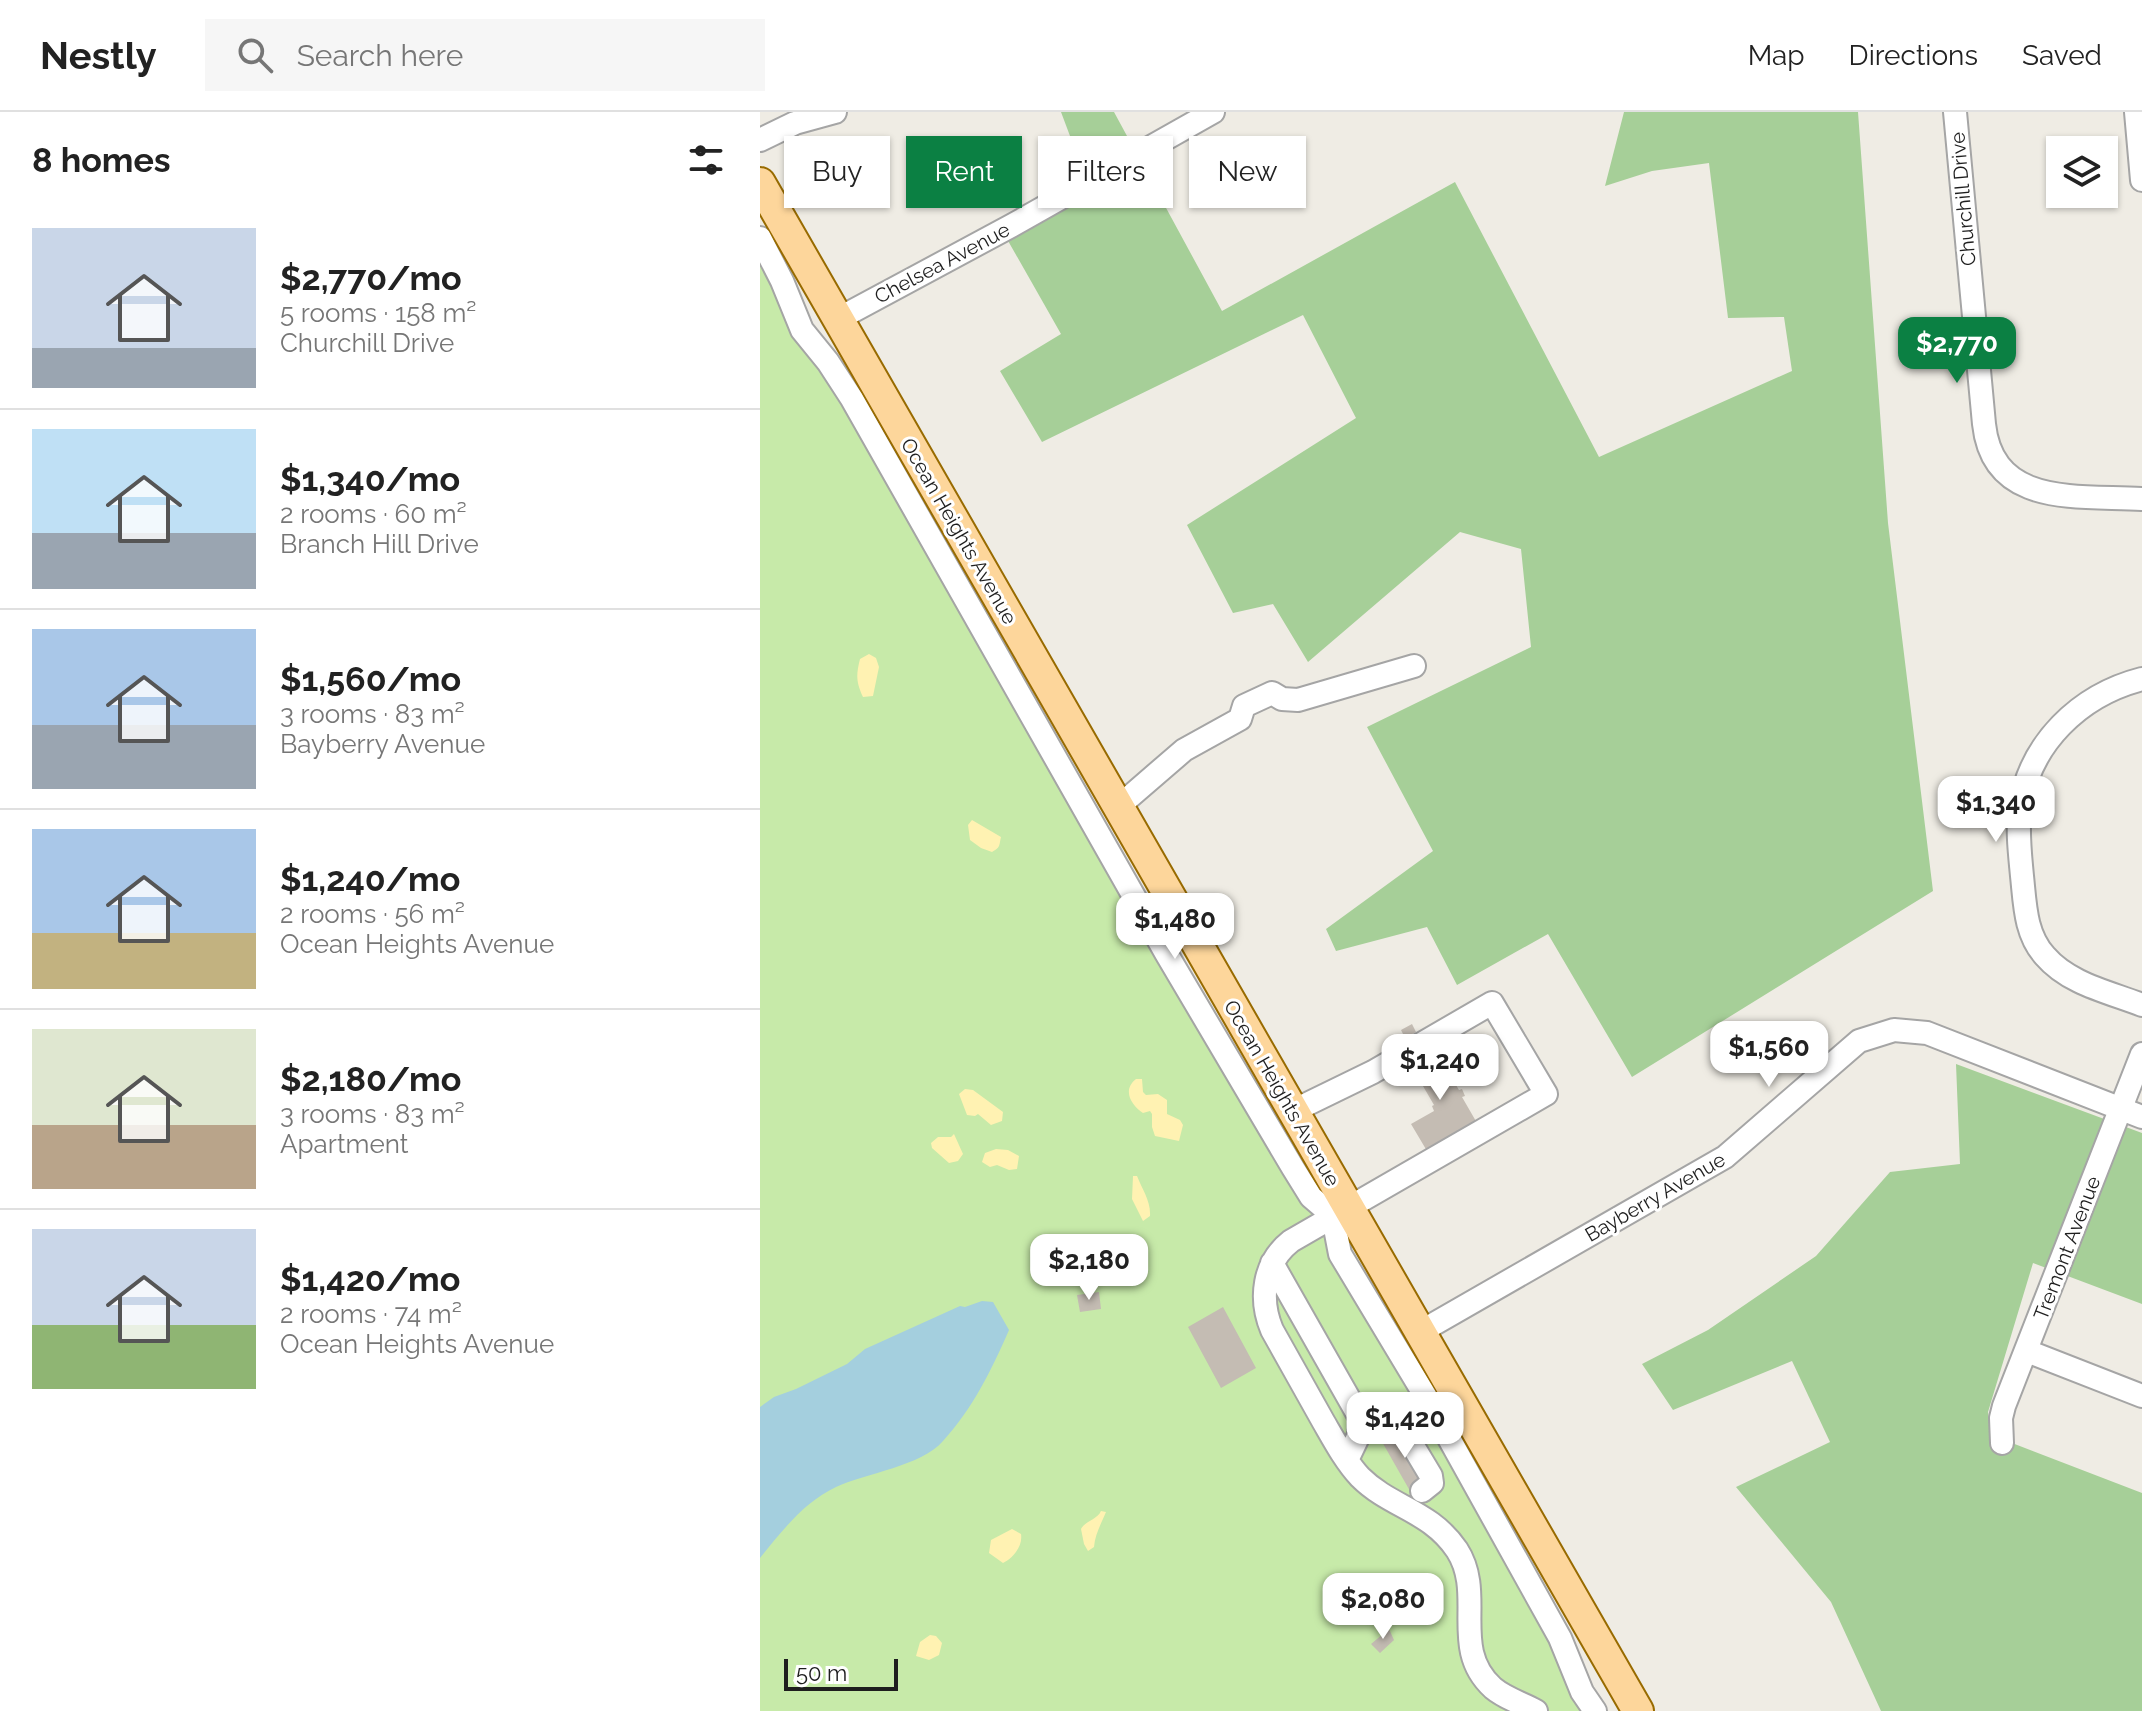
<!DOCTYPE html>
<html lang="en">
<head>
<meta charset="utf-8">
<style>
	:root { --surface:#fff; --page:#f6f6f6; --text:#222; --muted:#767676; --line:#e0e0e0; --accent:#0b8043 }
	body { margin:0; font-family:Raleway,sans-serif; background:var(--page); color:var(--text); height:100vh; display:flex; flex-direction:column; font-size:30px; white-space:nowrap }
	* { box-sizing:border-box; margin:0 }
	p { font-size:26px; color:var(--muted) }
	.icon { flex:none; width:44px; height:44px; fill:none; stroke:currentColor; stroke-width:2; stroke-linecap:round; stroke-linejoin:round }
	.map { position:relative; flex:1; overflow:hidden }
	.panel { display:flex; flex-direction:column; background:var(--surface); width:760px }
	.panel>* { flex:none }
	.hud { position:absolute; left:24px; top:24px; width:760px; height:72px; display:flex; gap:16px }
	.buttons { position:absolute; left:1286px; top:24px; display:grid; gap:16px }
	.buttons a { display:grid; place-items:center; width:72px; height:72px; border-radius:0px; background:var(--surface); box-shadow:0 2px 6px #0004; font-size:40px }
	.scale { position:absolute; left:24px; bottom:20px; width:114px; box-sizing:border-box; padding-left:8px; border:4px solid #1e1e1e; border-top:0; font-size:22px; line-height:28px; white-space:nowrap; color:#1e1e1e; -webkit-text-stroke:6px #fff; paint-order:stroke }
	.price { position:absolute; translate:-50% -68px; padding:0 18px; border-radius:16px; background:#fff; color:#222; font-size:26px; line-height:52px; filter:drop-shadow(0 2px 4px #0008) }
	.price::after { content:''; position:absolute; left:50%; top:48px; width:24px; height:18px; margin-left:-12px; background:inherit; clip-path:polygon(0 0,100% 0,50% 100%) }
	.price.current { background:var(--accent); color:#fff }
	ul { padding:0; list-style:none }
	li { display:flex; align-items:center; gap:24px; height:200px; padding:0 32px }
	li+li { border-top:2px solid var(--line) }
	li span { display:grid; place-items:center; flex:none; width:224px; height:160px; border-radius:0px; color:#555 }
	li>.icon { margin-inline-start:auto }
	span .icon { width:96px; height:96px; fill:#fffc; stroke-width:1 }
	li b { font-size:34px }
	h2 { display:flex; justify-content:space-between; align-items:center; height:96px; padding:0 32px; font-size:34px }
	.chip { padding:0 28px; border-radius:0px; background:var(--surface); box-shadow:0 2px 6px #0004; font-size:28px; line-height:72px }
	.chip.current { background:var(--accent); color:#fff }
	header { display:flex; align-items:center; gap:48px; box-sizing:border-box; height:112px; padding:0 40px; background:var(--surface); border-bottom:2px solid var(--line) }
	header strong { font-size:38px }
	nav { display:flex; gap:44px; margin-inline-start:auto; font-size:28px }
	.search { width:560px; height:72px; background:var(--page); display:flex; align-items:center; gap:20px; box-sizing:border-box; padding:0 28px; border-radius:0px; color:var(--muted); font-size:30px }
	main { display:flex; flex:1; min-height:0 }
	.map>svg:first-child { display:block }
	.grass { fill:#c7eaa9 }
	.forest { fill:#a6cf98 }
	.sand { fill:#fff2b2 }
	.water { fill:#a4cfde }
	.building { fill:#c4bcb3 }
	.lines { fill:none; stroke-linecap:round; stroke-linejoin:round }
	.minor-casing { stroke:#a5a5a5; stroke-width:26 }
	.major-casing { stroke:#986b00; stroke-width:34 }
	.minor { stroke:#fff; stroke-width:22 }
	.major { stroke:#fdd69b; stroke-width:30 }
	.labels { text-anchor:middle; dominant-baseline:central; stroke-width:6; stroke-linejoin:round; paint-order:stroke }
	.street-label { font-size:20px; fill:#1e1e1e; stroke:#fff }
</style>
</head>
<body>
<header>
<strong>Nestly</strong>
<div class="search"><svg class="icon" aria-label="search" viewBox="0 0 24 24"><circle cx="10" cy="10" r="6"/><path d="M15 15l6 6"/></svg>Search here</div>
<nav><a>Map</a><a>Directions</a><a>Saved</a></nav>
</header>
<main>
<section class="panel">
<h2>8 homes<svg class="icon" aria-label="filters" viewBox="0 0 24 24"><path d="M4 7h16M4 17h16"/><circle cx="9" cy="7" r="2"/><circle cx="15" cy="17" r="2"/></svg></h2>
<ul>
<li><span style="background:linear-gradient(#c9d6e8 75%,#9aa5b1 0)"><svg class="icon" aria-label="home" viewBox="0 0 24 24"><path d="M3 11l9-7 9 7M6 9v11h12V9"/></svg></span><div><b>$2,770/mo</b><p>5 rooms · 158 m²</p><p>Churchill Drive</p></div></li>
<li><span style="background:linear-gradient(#bfe0f5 65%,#9aa5b1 0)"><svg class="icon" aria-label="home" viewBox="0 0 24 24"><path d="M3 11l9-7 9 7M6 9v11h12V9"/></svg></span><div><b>$1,340/mo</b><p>2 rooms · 60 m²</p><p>Branch Hill Drive</p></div></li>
<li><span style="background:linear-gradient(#a9c7e8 60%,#9aa5b1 0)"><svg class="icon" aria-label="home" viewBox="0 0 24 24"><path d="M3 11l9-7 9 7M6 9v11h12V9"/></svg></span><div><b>$1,560/mo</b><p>3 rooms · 83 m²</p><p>Bayberry Avenue</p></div></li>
<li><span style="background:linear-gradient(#a9c7e8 65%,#c2b280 0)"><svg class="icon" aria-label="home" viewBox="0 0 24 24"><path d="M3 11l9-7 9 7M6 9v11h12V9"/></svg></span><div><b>$1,240/mo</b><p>2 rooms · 56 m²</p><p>Ocean Heights Avenue</p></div></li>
<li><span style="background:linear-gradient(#dfe7d0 60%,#b9a48a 0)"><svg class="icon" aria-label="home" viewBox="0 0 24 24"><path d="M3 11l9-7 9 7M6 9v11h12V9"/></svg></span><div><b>$2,180/mo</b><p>3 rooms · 83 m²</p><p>Apartment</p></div></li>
<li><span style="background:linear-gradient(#c9d6e8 60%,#8fb573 0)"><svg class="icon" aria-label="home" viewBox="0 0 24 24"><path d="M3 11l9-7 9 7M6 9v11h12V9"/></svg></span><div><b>$1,420/mo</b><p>2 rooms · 74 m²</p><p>Ocean Heights Avenue</p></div></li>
</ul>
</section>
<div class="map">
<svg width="1382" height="1599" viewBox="0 0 1382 1599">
	<rect width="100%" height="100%" fill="#efece4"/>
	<path class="grass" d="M0,119L836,1599H0Z"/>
	<path class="forest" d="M301,0H354L462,199L695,70L839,345L1032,259L1024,205L968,206L949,51L892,59L845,74L864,0H1098L1128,411L1173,779L872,965L788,822L697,873L667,815L576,839L566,817L673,739L607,615L771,535L761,437L700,420L548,550L513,492L473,501L427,413L596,306L543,203L282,330L240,259L301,222L243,120L328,72Z
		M1196,952L1382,1021V1192L1273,1151L1228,1300L1232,1331H1252L1382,1381V1599H1121L1071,1490L976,1375L1070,1330L1032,1249L913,1298L882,1252L948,1218L1056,1144L1130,1060L1200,1052Z"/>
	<path class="sand" d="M109,542L116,546L119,555L113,584L103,585C96,570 96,563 100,547Z
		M212,708L241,725C239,733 241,735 232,740L221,736L210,728L208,713Z
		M376,967H382L383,980L386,983L398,982L407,988V1002L420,1008L423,1013L419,1029L395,1024L392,1015V1002L390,999L383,1001C371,993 362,978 376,967Z
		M205,977L213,978L243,1000L242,1009L231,1013L218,1002L215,1004L207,1003L199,982Z
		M194,1022L203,1042L198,1049L189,1051L172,1036L171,1031L178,1025H191Z
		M236,1037L248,1038L259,1044L257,1057L249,1058L237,1053L230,1055L222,1050L225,1041Z
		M373,1064H377C382,1077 391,1089 390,1104L383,1109L372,1087Z
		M341,1399L346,1400C342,1410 335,1422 334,1435L328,1439L324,1432L321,1417C326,1408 337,1408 341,1399Z
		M252,1417L261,1422C263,1434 253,1446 243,1451L229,1441L231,1428Z
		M170,1523L176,1524L182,1531L179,1543L169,1548L156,1544L160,1530Z"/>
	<path class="water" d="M222,1189L233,1190L249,1218C231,1259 213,1296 183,1329C162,1354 106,1361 76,1375C44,1390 22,1419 0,1446V1295L14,1285L36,1277L87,1252L105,1237L200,1194L205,1195Z"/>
	<path class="building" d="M652,912L656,920L645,926L641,918Z
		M674,936L699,978L702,977L705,984L702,985L717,1011L667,1039L651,1012L674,999L672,994L674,993L649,950Z
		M339,1180L341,1197L320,1200L317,1183Z
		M463,1195L496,1256L461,1276L428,1215Z
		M641,1317L669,1368L650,1379L621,1328Z
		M629,1517L634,1528L620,1541L611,1532Z"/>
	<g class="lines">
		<g class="minor-casing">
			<path id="minor" d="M1195,0L1224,312C1233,396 1318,383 1382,387
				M1376,0L1382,68
				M0,28L35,11L75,0
				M0,126L22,169L42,218L68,250L92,287L406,841L533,1056L551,1085L565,1097L570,1106L575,1116L580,1142L666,1285L800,1526L822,1580L835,1599
				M78,207L251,114L453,0
				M1382,567C1320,583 1269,631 1260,697C1257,719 1260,742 1262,764C1265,792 1265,822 1285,844C1309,872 1349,880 1382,893
				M358,695L424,638L480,607L484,594L512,581L522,587L538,588L654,554
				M533,999L613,960L732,891L786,982L531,1129C503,1151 499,1187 512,1218C529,1248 546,1279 563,1309C574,1328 585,1349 600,1365C631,1396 670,1398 697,1438C726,1483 689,1536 733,1576C746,1587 762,1591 776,1599
				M512,1151L600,1306L599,1323L587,1348
				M660,1220L965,1045L1099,929L1134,918L1167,921L1382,1005
				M1267,1239L1382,1284
				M621,1315L634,1314L644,1319L671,1364L672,1371L662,1379
				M1242,1331L1241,1306L1244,1294L1382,942"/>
		</g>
		<g class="major-casing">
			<path id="major" d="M0,71L878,1599"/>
		</g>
		<use href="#minor" class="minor"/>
		<use href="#major" class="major"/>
	</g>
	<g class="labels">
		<g class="street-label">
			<text transform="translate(1203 87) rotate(-95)">Churchill Drive</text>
			<text transform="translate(182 151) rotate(-28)">Chelsea Avenue</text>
			<text transform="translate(199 419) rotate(60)">Ocean Heights Avenue</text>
			<text transform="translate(522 981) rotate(60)">Ocean Heights Avenue</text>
			<text transform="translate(895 1085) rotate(-30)">Bayberry Avenue</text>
			<text transform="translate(1307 1136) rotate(-69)">Tremont Avenue</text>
		</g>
	</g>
</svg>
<div class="buttons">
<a><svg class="icon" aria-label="layers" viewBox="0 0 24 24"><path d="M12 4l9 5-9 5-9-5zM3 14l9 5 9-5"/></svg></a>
</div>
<div class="scale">50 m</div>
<b class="price current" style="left:1197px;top:273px">$2,770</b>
<b class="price" style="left:1236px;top:732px">$1,340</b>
<b class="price" style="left:415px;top:849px">$1,480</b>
<b class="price" style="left:1009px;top:977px">$1,560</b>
<b class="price" style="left:680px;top:990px">$1,240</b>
<b class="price" style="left:329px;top:1190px">$2,180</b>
<b class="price" style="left:645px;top:1348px">$1,420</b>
<b class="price" style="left:623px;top:1529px">$2,080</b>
<div class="hud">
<a class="chip">Buy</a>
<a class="chip current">Rent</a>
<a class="chip">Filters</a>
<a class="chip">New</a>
</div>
</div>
</main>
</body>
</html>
